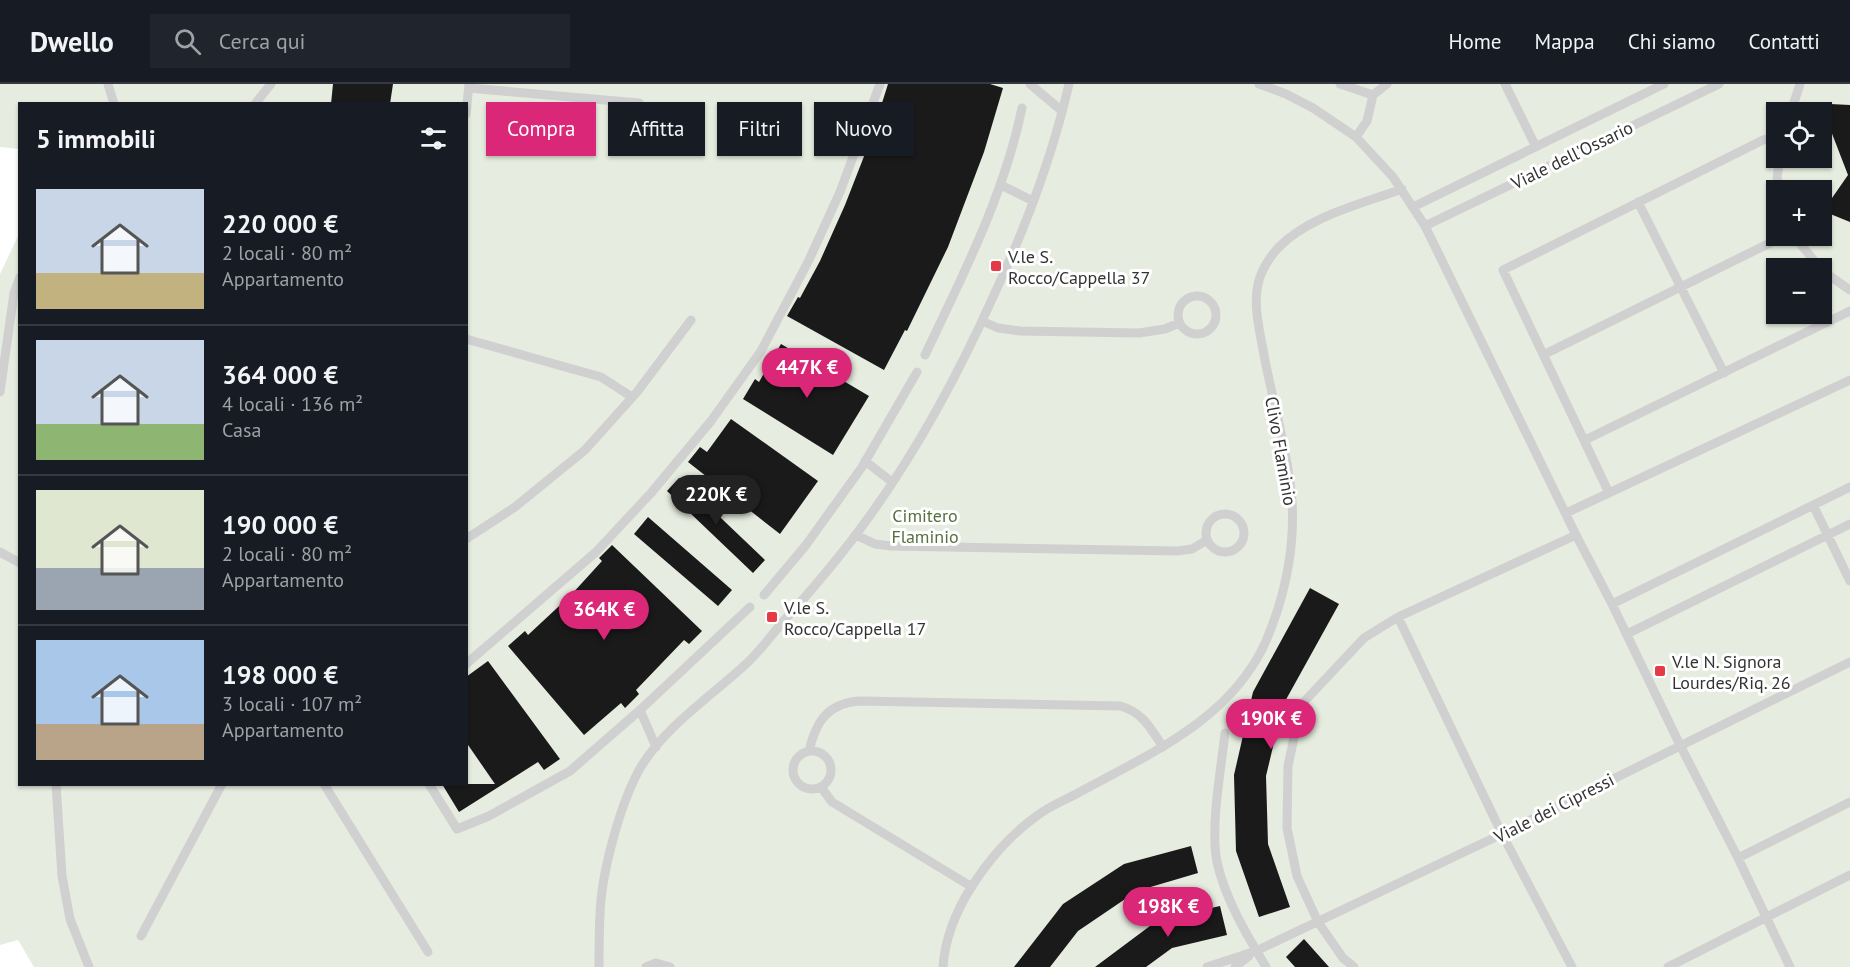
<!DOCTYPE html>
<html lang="it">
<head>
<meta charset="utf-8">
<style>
	:root { --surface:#171b24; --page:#20242c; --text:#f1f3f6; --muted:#9ea1a6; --line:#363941; --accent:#db2777 }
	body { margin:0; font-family:"PT Sans",sans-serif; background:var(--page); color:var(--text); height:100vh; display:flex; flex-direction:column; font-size:22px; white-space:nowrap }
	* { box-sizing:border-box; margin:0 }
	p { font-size:20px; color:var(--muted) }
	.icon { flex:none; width:33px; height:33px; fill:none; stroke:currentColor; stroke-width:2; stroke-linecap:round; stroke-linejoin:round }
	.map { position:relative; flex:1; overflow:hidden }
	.details { position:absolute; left:18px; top:18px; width:450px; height:684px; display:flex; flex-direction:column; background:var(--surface); border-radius:0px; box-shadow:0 2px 4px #0004 }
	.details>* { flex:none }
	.guide { position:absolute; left:486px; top:18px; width:570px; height:54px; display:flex; gap:12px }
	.controls { position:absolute; left:1766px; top:18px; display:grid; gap:12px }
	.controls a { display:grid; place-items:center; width:66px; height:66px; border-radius:0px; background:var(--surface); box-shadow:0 2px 4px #0004; font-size:30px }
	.price { position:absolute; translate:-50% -51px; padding:0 14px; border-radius:21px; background:var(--accent); color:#fff; font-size:20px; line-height:39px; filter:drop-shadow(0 2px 3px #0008) }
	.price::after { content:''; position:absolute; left:50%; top:36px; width:18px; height:14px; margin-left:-9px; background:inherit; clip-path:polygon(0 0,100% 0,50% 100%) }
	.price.selected { background:#222; color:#fff }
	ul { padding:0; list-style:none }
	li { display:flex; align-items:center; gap:18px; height:150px; padding:0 18px }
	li+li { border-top:2px solid var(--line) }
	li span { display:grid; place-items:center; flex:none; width:168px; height:120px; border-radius:0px; color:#555 }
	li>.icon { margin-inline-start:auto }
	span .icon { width:72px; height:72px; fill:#fffc; stroke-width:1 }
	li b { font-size:26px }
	h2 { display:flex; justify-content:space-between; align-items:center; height:72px; padding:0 18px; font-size:26px }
	.chip { padding:0 21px; border-radius:0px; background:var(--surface); box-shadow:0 2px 4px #0004; font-size:21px; line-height:54px }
	.chip.selected { background:var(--accent); color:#fff }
	header { display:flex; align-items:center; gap:36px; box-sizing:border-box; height:84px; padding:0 30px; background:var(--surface); border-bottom:2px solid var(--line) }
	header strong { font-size:28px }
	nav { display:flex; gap:33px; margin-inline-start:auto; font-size:21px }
	.search { width:420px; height:54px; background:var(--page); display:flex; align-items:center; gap:15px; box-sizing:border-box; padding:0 21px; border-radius:0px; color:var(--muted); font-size:22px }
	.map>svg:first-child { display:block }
	.green { fill:#e6ecdf; fill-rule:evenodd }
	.building { fill:#1a1a1a }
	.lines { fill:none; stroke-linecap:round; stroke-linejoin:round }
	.lane { stroke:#d0d0d0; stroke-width:9 }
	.poi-dot { fill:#e63946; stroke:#fff; stroke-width:2 }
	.labels { text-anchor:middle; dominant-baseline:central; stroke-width:6; stroke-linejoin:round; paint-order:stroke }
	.street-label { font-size:18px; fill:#333; stroke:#fff }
	.poi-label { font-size:18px; fill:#333; stroke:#fff; text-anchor:start }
	.park-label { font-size:18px; fill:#56703f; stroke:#fff }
</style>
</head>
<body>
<header>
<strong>Dwello</strong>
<div class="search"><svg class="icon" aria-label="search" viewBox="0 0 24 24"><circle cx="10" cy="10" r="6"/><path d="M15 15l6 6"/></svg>Cerca qui</div>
<nav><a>Home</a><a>Mappa</a><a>Chi siamo</a><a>Contatti</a></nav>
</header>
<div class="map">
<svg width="1850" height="883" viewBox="0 0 1850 883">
	<rect width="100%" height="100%" fill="#fff"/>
	<path class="green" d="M0,0H1850V883H34L18,856L0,861V190L19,150L20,700H466V20H20L19,65L0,63ZM1776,28H1821V74H1776ZM1776,106H1821V152H1776ZM1776,184H1821V230H1776Z"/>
	<path class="building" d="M333,0H393L390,20H331Z
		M888,0H990L1003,4L984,68L948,163L907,247L905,246L884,286L787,232L798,213L800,214L820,177L845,121L870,57Z
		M1830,20L1850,21V138L1823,127L1848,91L1831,47Z
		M781,260L869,312L833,371L743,315L755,295L759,298Z
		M731,335L818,397L780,450L688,378L700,363L707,368Z
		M679,394L765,476L753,489L667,407Z
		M648,433L732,506L718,522L634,450Z
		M612,461L702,547L689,560L684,556L636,606L639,610L625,624L621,619L584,651L508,562L525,547L528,551L571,511L602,477L599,474Z
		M1310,504L1339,520L1283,621L1266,692L1268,760L1290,823L1259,833L1236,767L1234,691L1253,608Z
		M488,577L560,675L544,686L538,678L459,728L442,700H495L466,658V593Z
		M1191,762L1198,789L1137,807L1078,847L1050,883H1014L1063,820L1124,780Z
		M1220,822L1227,851L1172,864L1146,883H1095L1158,836Z
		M1304,855L1329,883H1295L1286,873Z"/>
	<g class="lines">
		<path class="lane" d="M108,0L114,20
			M1030,0L1062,27
			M1259,0L1286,10L1313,24L1356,53L1393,93L1425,142L1576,451L1612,520L1680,661L1738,774L1790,883
			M1340,0L1373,11
			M1505,0L1536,63
			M469,4L639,19
			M255,20L271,0
			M1791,28L1800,0
			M466,30L469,0
			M1356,53L1367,37L1373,11L1387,0
			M1780,74L1777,93L1780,106
			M1001,101L1033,117
			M1638,118L1724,289
			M1413,123L1664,0
			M1425,142L1719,0
			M1794,152L1820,184
			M1821,186L1850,206
			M1178 231a19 19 0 1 1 38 0a19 19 0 1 1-38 0Z
			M982,237L998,244L1020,247L1139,249L1165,245L1179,239
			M466,255L601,293L632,313
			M1545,270L1784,152
			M925,271C963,191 1004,111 1022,24
			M0,308L14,209L20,193
			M1585,356L1850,227
			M865,377L892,398
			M1609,409L1503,186L1763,56L1776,52
			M1813,421L1850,497
			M1566,429L1850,296
			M1206 449a19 19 0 1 1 38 0a19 19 0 1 1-38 0Z
			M856,451L875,460L891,462L1177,467L1192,465L1207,456
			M466,455L515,423L585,366L637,308L691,236
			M0,468L20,479
			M764,511L806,461L862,383L917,288
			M1612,520L1850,403
			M1398,533L1502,750L1572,883
			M1627,550L1850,440
			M466,580L596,468L651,409L711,337L761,267L808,178L840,108L880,0
			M640,626L656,663
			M1225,649C1221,686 1210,743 1217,778C1225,815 1247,851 1266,883
			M793 686a19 19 0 1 1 38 0a19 19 0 1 1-38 0Z
			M809,667C816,637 828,619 860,617L1120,622C1143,628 1151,645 1163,663
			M56,700L62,792L70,835L89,883
			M324,700L428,868
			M429,700L457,745L489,732L570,687L640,626L750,523
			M821,703L832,718L972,803
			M1738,774L1850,718
			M141,852L222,700
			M599,883C599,866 599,849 600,831C601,791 619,724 638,688C662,644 712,612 747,579C760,567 770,553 781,540C811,507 840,473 866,437C917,367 958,291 993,213C1025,145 1052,74 1069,0
			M646,883L656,879L670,883
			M943,883C945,853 956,827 972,802C990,774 1011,750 1038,731C1050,722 1065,716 1078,709C1149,670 1231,636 1266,557C1285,512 1295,466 1292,417C1288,368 1273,319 1264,271C1260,248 1253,223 1258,200C1261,187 1269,174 1278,164C1309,132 1361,120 1402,105
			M1207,883L1256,867L1502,750L1850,578
			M1235,883L1249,872
			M1354,883L1343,874L1318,838L1297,792L1287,744L1288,682L1301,621L1364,554L1398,533L1576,451
			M1668,883L1850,791"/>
	</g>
	<g class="poi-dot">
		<rect x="990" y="176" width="12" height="12" rx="3"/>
		<rect x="766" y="527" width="12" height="12" rx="3"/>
		<rect x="1654" y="581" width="12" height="12" rx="3"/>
	</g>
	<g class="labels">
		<g class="street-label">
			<text transform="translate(1572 71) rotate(-26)">Viale dell'Ossario</text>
			<text transform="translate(1281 367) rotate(80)">Clivo Flaminio</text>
			<text transform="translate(1554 724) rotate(-27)">Viale dei Cipressi</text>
		</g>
		<g class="poi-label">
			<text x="1008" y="172">V.le S.<tspan x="1008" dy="21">Rocco/Cappella 37</tspan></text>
			<text x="784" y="523">V.le S.<tspan x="784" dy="21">Rocco/Cappella 17</tspan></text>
			<text x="1672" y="577">V.le N. Signora<tspan x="1672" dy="21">Lourdes/Riq. 26</tspan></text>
		</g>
		<g class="park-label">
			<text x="925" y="431">Cimitero<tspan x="925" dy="21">Flaminio</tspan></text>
		</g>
	</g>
</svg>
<div class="controls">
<a><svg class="icon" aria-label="locate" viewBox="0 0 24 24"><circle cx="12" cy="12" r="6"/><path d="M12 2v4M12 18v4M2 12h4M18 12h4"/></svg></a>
<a>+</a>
<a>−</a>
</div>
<b class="price" style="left:807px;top:315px">447K €</b>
<b class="price selected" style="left:716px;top:442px">220K €</b>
<b class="price" style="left:604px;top:557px">364K €</b>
<b class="price" style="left:1271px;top:666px">190K €</b>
<b class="price" style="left:1168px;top:854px">198K €</b>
<div class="guide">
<a class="chip selected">Compra</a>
<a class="chip">Affitta</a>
<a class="chip">Filtri</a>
<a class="chip">Nuovo</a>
</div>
<section class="details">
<h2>5 immobili<svg class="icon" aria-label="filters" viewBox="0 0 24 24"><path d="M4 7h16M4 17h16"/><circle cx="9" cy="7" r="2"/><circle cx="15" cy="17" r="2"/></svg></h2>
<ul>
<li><span style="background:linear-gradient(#c9d6e8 70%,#c2b280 0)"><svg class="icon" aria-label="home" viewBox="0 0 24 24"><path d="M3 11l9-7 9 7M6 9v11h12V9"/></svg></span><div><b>220 000 €</b><p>2 locali · 80 m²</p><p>Appartamento</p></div></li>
<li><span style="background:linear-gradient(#c9d6e8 70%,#8fb573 0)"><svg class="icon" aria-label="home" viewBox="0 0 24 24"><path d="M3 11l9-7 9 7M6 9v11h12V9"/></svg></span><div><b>364 000 €</b><p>4 locali · 136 m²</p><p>Casa</p></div></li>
<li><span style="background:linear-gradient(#dfe7d0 65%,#9aa5b1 0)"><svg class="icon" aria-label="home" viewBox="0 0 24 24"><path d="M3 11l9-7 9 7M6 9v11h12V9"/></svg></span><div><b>190 000 €</b><p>2 locali · 80 m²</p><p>Appartamento</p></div></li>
<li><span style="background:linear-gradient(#a9c7e8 70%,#b9a48a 0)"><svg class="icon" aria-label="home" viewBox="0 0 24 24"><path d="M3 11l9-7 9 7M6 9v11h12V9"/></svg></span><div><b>198 000 €</b><p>3 locali · 107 m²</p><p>Appartamento</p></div></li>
</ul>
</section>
</div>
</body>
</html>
